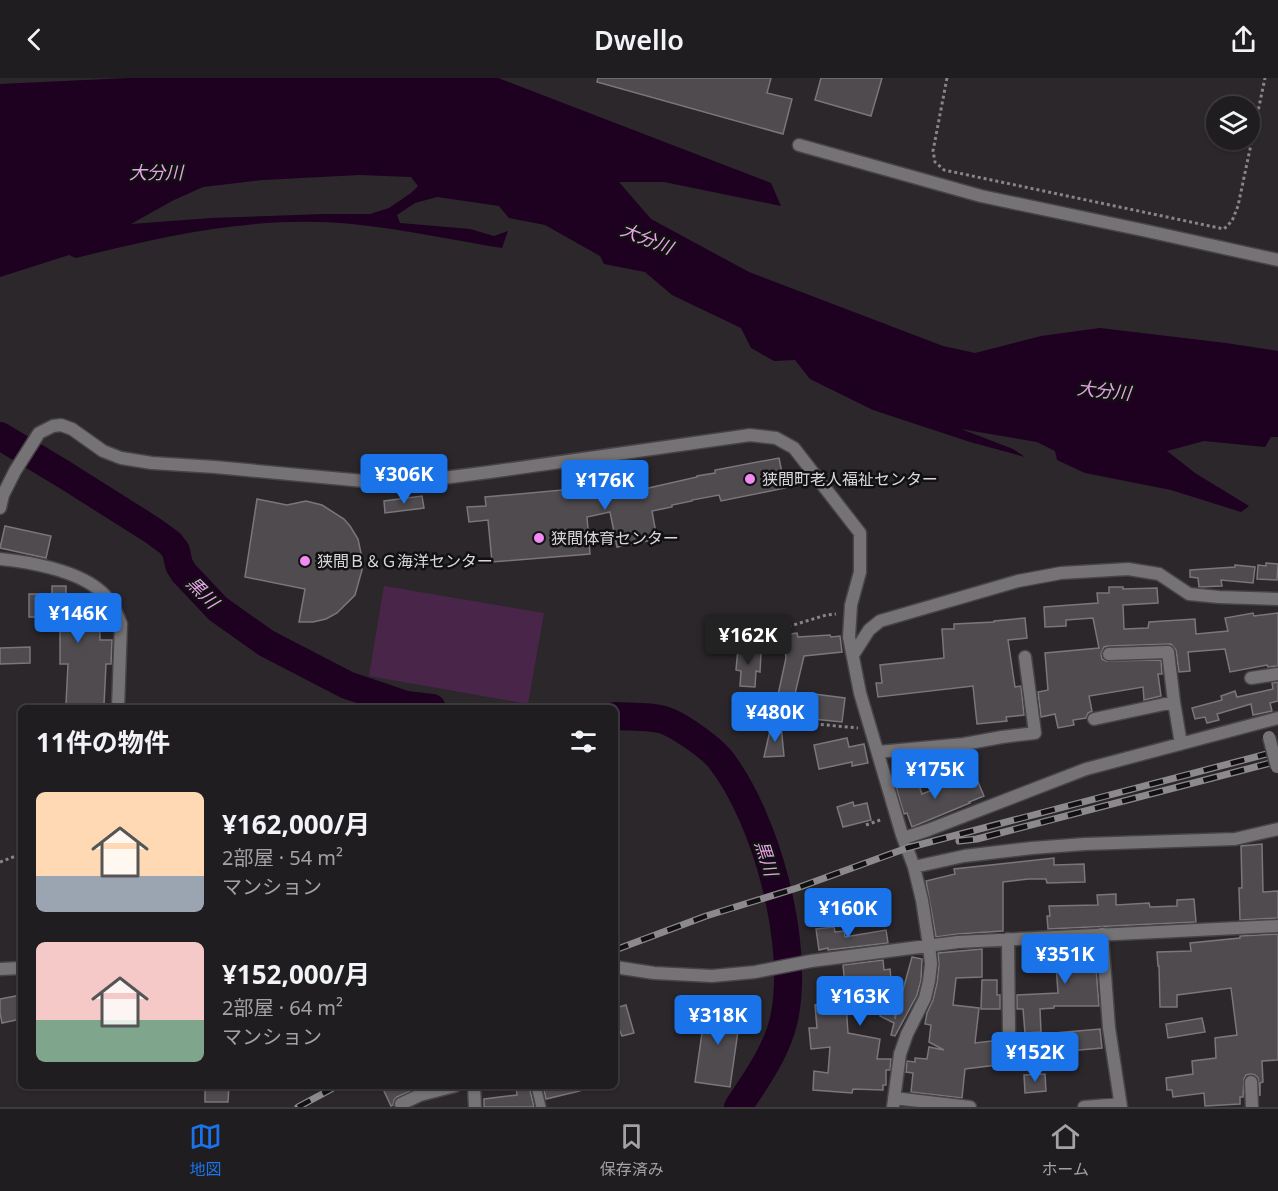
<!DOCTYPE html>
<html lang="ja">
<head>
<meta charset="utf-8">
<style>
	:root { --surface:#201d20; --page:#2d2a2d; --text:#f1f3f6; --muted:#a2a2a5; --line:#3d3b3e; --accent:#1a73e8 }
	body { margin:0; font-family:"Noto Sans","Noto Sans JP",sans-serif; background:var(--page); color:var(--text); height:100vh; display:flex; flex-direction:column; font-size:22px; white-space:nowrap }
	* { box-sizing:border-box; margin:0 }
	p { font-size:20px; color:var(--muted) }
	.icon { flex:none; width:33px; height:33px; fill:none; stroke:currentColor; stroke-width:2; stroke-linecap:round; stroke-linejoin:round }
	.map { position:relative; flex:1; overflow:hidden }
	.side { position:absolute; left:18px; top:627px; width:600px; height:384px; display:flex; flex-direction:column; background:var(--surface); border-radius:9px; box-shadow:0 2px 4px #0004,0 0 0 2px var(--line) }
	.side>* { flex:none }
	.buttons { position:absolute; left:1206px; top:18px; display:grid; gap:12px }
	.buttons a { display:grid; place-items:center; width:54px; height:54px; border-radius:50%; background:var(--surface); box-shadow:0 2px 4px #0004,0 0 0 2px var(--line); font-size:30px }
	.price { position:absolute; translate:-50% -51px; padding:0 14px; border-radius:6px; background:var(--accent); color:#fff; font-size:20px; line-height:39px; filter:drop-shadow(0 2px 3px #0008) }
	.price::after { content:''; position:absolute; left:50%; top:36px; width:18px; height:14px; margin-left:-9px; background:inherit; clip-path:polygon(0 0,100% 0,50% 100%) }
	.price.active { background:#222; color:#fff }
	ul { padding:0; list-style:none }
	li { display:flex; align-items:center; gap:18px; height:150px; padding:0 18px }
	li span { display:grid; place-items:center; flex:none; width:168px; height:120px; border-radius:9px; color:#555 }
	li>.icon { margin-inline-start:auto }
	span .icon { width:72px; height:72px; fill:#fffc; stroke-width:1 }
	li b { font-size:26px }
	h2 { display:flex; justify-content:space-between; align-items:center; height:72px; padding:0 18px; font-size:26px }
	header { display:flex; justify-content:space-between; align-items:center; height:78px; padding:0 18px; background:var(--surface); font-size:27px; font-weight:600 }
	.tab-bar { display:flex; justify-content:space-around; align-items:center; height:84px; border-top:2px solid var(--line); background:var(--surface); font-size:16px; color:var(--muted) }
	.tab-bar a { display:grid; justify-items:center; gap:3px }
	.tab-bar .active { color:var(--accent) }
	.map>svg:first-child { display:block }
	.green { fill:#492649 }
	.water { fill:#1e0020; fill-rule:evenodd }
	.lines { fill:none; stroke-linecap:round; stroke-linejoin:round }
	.river { stroke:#1e0020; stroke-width:28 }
	.building { fill:#4f4b4f; stroke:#7b767b; stroke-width:1.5 }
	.service-casing { stroke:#474347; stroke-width:12 }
	.minor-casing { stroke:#474347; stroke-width:15 }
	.path { stroke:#888588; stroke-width:3; stroke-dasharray:3 3; stroke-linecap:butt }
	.service { stroke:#757375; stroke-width:9 }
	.minor { stroke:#757375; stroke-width:12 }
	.rail-casing { stroke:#8d8a8d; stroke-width:7 }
	.rail { stroke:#121112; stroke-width:4.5; stroke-dasharray:14; stroke-linecap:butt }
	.pedestrian-bridge-casing { stroke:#474347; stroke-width:15; stroke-linecap:butt }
	.pedestrian-bridge { stroke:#757375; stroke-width:12 }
	.poi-dot { fill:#f28af3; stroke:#121112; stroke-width:2 }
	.labels { text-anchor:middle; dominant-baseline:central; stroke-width:5; stroke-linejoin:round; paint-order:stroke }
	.poi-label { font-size:16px; fill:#dad7da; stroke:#121112; text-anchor:start }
	.water-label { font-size:18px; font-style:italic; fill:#e6a4e7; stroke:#121112 }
</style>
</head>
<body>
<header><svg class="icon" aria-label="back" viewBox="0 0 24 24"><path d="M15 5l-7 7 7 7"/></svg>Dwello<svg class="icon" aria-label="share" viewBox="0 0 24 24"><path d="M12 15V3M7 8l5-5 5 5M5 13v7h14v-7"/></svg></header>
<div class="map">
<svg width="1278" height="1029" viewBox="0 0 1278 1029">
	<rect width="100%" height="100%" fill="#2b272b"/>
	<path class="green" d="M384,508L544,535L528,626L369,598Z"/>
	<path class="water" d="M128,0H498L771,105L781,128L664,104H619L651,141L749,194L943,268L975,275L1041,258L1100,250L1226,265L1278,273V359H1271L1265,369L1204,363L1167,373L1195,395L1249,428L1241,434L1171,412L1085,395L1057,382L1055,373L1037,364L961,351L1013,371L1025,379L970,364L873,332L810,301L795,282L774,283L751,270L741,250L672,217L645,194L604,186L600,178L545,147L509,140L499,128L437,119L415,125L397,137L400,145L470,151L494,158L508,153L502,170C452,162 403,151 352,146C258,137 167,157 76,180L69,177L0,199V6ZM359,97L411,99L418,108L411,115L389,130L370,136H325L211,140L131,146L172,123L203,109L263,102Z"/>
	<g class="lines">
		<path class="river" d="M0,358L65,397L152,452L170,465L176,473L179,487L184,495L218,531L266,565L347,607L406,627L432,630
			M615,638C630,639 655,637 669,644C684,651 710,669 720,681C767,741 800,867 784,941C777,973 756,1002 738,1029"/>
	</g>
	<path class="building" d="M598,0H771L767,15L792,21L783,56L597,4Z
		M821,0H882L871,38L815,22Z
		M779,380L785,410L721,423L719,417L692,422V423L672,427V429L652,433L657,461L617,469L610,434L587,439L590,476L492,484L488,442L469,444L467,429L486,428L485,419L584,410L585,417L643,405L644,411L697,399V398L715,395V392Z
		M422,418L424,430L385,435L384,423Z
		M257,421L287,427L306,423L322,427L344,441L350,448L358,461L361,475L362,492L355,517L337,535L326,541L313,544H299L305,511L245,499Z
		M5,448L51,458L46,480L0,470Z
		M1266,485L1278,486L1277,502L1257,501L1258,487L1266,488Z
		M1235,487L1255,489L1253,505L1221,502L1222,508L1199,509L1198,500L1190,499V492L1235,489Z
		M52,508H66V521H97L99,523L100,562H112L111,586H106L104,627L66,626L68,586H60V539H29V516H52Z
		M1109,509H1123V511L1157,510L1158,525L1123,527L1124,551L1148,550L1149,544L1195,541L1196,556L1228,553L1225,540L1253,535L1254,538L1278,535V588L1268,589L1267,587L1230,594L1225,571L1188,574L1190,593L1179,594L1176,572L1171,566L1108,568L1104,569L1101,576L1102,581L1106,583L1161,582L1162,596H1158L1161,618L1144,622L1143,609L1089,618L1092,633L1088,635L1086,640L1073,642L1074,647L1058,650L1055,636L1041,639L1038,614L1048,612L1045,575L1099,570L1093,540L1066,542V548L1045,549L1044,529L1098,525L1097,515H1109Z
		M1025,540L1027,560L1008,562L1015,609L1021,608L1024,637L1006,639L1007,643L977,646L973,608L878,619L876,605H882L880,587L944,580L942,551H954V546L994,544V543Z
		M797,555L798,559L830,557L831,559L840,558L842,574L804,578L794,620L778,617L786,580L783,557Z
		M30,569V585L0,586V570Z
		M738,570L756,571V575H761L760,594L756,593L755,609L740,608L741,593L736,592Z
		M1278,604V623L1270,625L1272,633L1253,637L1251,626L1217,636L1219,642L1207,645L1205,639L1195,641L1192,630L1222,622L1221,618L1235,613L1237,619L1273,611L1272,605Z
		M806,615L845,620L842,644L803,640Z
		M781,647L784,678L764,679L771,648Z
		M847,660L849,669L864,666L868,685L852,688V684L819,691L814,667Z
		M961,701L964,709L978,704L984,718L969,724L970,725L912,749L907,735L904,736L896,709L917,702L922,716Z
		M853,724L854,728L867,725L871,742L843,749L837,729Z
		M1262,766L1263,814L1278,813V840L1240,842L1239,810H1242L1241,768Z
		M1054,780V787L1084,786L1085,804L1047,805L1046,801H1028L1003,804V853L957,856L936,859L926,803L955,796L954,791Z
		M1116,816V827L1149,825L1150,829L1177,828V822L1194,821L1196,844L1048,851L1047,838H1050L1049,828L1098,827L1097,817Z
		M834,849L835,854L844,853L845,859L886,852L888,865L828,872V870L819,872L816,851Z
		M1278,856V982L1262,983L1263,1004L1260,1005V1018L1258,1000L1255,997L1251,996L1246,997L1244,1001L1243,1019H1240V1026L1205,1028L1204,1015L1173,1019L1172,1012H1167L1166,1000L1193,996L1192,983L1216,980L1215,960L1237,957L1231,910L1177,917V929H1160L1159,888H1158L1157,874L1191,873L1190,865L1240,860V858Z
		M1094,865L1099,928H1054V930L1040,931L1041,954L1025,955L1023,931H1017V917L1058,915L1056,887L1054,888L1053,868Z
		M982,871V899L956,900L953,927L979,930L975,965L1019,960L1022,984L965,991L962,1020L911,1014L913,995L906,994L907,983L915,984V980L927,981L929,969L944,972L929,964L931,947L925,946L927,935L933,922L937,905L939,887L938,875Z
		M912,879L922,881L921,902L917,917L895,958L891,957L894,945L880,938L888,923L846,925L848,955L880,961L877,981H891L890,992H886V1007H883V1012L853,1011L852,1015L813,1012L814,993L828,995L830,969L811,971L809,950H817L815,927L834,925L833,909L845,908L843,887L883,882L884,892L890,891L895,941Z
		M982,902H997V917H1000V931H981Z
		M21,917V941L2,945L0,935V921Z
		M626,927L634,955L622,958L620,953L615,954V930Z
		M706,927L741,932L730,1009L695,1004Z
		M1202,940L1205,954L1168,960L1166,946Z
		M1100,951L1102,970L1057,974L1055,955Z
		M1045,996L1046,1013L1025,1015L1024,997Z
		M205,1008H229L228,1024H205Z
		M390,1008H422L397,1019L394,1022L393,1027L391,1028L383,1011Z
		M516,1008H529L534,1029H484V1021L517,1017Z
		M543,1008H580V1013L546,1021Z"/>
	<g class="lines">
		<g class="service-casing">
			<path id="service" d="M536,1008L541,1029"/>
		</g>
		<g class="minor-casing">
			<path id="minor" d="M799,67L981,118L1147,153L1278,182
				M0,430L3,417L15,393L39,355L53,348L61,347L72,351L103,373L121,380L152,385L215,389L396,406L490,394L750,357L776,360L794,370L860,455V494L851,527L849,559L860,615L902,757L914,789L922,822L929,867L931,886L929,903L925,920L907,956L900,976L893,1029
				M0,481C30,484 74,492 98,511C110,520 116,533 121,546L118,630
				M1109,576L1168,574L1174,624
				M853,577L869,552L880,543L1018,503L1061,495L1128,491L1159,496L1189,516L1219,519L1278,521
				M1251,600L1278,596
				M1094,641L1174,624L1181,666
				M878,674L964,666L1002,659L1035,655L1025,579
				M904,760L928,752L1086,691L1278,640
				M914,789L964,778L1032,770L1085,766L1235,761L1278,751
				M1102,856L1109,950L1121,1029
				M1008,861L1009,954
				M615,889L654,895L712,898L755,894L811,883L958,864L1278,848
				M0,891L21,890
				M1251,1004L1252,1029
				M474,1008L475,1029
				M894,1020L970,1029
				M401,1026L420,1017L455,1008
				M1084,1029L1120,1026"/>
		</g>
		<path class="path" d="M947,0L933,73L935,84L944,92L1224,151L1232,143L1238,128L1265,0
			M777,552L826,537L836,536
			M773,642L858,650
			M866,747L883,741
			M0,784L21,776"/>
		<use href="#service" class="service"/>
		<use href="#minor" class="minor"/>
		<g class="rail-casing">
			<path id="rail" d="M959,763L977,761L1278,683
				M615,872L706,838L797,810L907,770L1278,673
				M298,1029L337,1008"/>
		</g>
		<use href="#rail" class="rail"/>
		<g class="pedestrian-bridge-casing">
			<path id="pedestrian-bridge" d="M1269,659L1277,689"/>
		</g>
		<use href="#pedestrian-bridge" class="pedestrian-bridge"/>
	</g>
	<g class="poi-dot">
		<circle cx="750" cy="401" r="6"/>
		<circle cx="539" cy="460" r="6"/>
		<circle cx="305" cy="483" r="6"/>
	</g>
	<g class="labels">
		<g class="poi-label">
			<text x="762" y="401">狭間町老人福祉センター</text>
			<text x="551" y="460">狭間体育センター</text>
			<text x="317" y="483">狭間Ｂ＆Ｇ海洋センター</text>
		</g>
		<g class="water-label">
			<text x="156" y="94">大分川</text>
			<text transform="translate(647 160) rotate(22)">大分川</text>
			<text transform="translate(1104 312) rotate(6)">大分川</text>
			<text transform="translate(203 514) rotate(45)">黒川</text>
			<text transform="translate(767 780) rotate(72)">黒川</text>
		</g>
	</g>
</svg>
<div class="buttons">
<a><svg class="icon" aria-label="layers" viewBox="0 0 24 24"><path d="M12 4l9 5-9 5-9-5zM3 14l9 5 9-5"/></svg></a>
</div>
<b class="price" style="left:404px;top:427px">¥306K</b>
<b class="price" style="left:605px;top:433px">¥176K</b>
<b class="price" style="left:78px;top:566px">¥146K</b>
<b class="price active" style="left:748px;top:588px">¥162K</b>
<b class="price" style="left:775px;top:665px">¥480K</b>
<b class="price" style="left:935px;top:722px">¥175K</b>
<b class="price" style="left:848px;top:861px">¥160K</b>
<b class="price" style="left:1065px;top:907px">¥351K</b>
<b class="price" style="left:860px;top:949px">¥163K</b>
<b class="price" style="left:718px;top:968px">¥318K</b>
<b class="price" style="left:1035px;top:1005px">¥152K</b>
<section class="side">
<h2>11件の物件<svg class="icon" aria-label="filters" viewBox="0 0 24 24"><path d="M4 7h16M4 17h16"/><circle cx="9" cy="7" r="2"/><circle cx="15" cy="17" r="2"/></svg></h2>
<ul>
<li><span style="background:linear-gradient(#ffd9b3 70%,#9aa5b1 0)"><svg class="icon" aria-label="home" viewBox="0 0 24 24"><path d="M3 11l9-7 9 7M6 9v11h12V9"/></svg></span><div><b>¥162,000/月</b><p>2部屋 · 54 m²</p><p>マンション</p></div></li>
<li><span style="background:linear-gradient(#f6c9c9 65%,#7fa58c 0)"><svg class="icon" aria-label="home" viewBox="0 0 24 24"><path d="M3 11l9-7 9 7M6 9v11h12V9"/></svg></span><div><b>¥152,000/月</b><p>2部屋 · 64 m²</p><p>マンション</p></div></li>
</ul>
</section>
</div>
<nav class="tab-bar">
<a class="active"><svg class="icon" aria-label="map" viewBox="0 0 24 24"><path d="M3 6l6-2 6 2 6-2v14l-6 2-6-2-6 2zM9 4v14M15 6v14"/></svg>地図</a>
<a><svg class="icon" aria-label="saved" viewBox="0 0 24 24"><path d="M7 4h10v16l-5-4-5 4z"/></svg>保存済み</a>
<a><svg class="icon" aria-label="home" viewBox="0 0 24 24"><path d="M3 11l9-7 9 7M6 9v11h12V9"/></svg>ホーム</a>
</nav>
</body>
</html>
